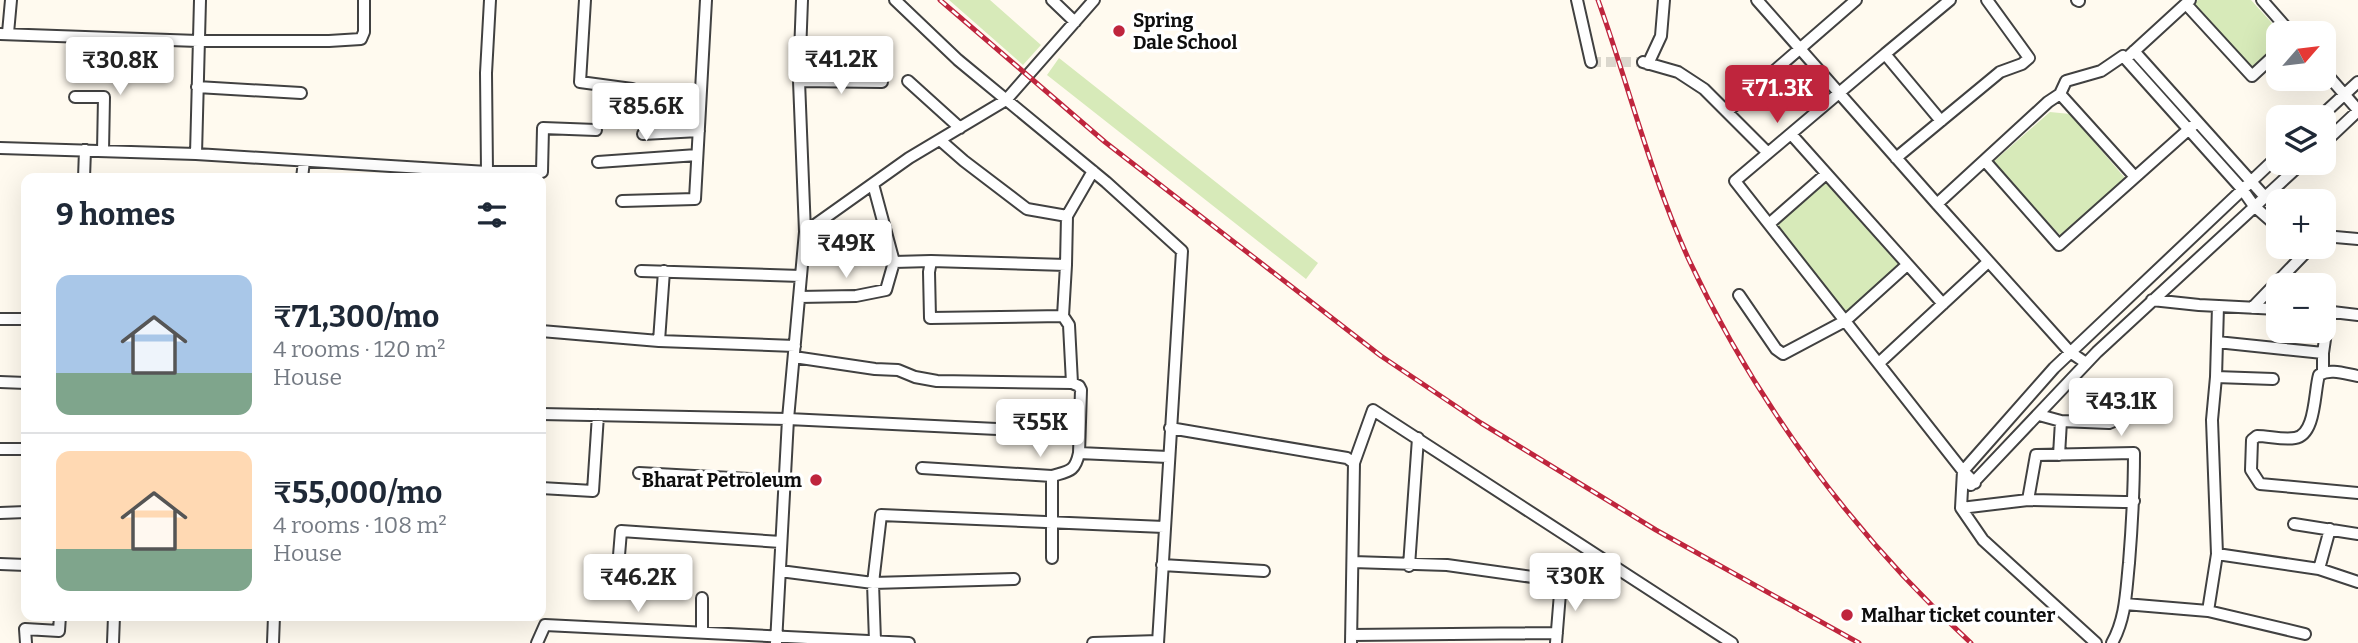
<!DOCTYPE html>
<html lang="en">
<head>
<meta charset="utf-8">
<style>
	:root { --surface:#fff; --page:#f2f2f3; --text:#1f2937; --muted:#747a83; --line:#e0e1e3; --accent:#bf253d }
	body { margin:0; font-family:Bitter,serif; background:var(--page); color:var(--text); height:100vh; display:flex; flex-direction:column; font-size:26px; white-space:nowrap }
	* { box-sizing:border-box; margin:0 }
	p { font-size:23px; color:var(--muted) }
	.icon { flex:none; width:38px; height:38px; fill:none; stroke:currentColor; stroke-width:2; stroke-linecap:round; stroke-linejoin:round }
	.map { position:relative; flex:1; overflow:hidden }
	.side { position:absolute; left:21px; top:173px; width:525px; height:448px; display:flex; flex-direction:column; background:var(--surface); border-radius:14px; box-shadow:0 7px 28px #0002 }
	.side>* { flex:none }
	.needle { width:46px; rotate:62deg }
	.controls { position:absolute; left:2266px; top:21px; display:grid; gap:14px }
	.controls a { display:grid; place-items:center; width:70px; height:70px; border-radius:14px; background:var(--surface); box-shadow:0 7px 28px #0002; font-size:35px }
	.price { position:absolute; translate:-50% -60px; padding:0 16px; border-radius:7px; background:#fff; color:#222; font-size:23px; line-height:46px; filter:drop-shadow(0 2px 4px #0008) }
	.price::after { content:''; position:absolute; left:50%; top:42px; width:21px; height:16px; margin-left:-10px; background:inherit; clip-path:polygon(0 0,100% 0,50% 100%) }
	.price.on { background:var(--accent); color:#fff }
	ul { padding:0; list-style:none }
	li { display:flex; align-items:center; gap:21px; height:175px; padding:0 35px }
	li+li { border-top:2px solid var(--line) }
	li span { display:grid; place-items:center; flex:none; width:196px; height:140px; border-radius:14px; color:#555 }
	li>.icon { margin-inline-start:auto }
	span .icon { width:84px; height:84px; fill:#fffc; stroke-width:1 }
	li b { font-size:30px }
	h2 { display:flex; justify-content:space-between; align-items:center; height:84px; padding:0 35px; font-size:30px }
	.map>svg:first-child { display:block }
	.green { fill:#d7eab9 }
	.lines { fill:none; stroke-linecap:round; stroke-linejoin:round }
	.minor-tunnel { stroke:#dbd7cd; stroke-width:10; stroke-dasharray:10 5; stroke-linecap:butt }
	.minor-casing { stroke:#414141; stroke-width:14 }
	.minor { stroke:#fff; stroke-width:10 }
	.rail-casing { stroke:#bf253d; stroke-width:5 }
	.rail { stroke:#fff; stroke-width:2.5; stroke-dasharray:8; stroke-linecap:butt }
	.poi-dot { fill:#bf253d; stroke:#fff; stroke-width:2.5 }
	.labels { text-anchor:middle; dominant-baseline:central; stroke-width:7; stroke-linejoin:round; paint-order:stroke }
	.poi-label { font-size:19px; font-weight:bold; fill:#0e0e0e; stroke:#fff; text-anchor:start }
</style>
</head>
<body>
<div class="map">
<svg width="2358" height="643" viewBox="0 0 2358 643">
	<rect width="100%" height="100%" fill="#fffaef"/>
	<path class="green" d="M949,0H990L1041,45L1023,65Z
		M2198,0H2251L2281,33H2278V44L2250,69L2193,4Z
		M1059,58L1318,263L1306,279L1047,75Z
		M2050,112L2070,114L2125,178L2061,236L1992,163Z
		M1826,181L1901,266L1846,315L1775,224Z"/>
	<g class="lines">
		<path class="minor-tunnel" d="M1591,62H1643"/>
		<g class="minor-casing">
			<path id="minor" d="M585,0L580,82L632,89
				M802,0L799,81L805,232
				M895,0L958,60L1106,182L1182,251L1158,643
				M1052,0L1075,22
				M1577,0L1591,62
				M1757,0L1937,204L2070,352L2086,363
				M2077,0L2079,1
				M2262,0L2291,33
				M2186,4L2252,76L2278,52
				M8,33L11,0
				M0,34L198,41H329L361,39L364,32V0
				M2134,51L2265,197
				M1885,54L1735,181L1963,471L1975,483
				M2130,55L2190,0
				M1643,62L1678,72L1704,89L1768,153
				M1648,64L1661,36L1664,0
				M2324,71L2358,110
				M799,81L882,82
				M908,81L960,128
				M197,87L301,93
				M2060,94L2135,177
				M75,97H104L103,151
				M1727,112L1856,0
				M2320,117L2358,82
				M1941,121L1885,54L1950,0
				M643,134L699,131
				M1791,134L1943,304
				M2324,143L2358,111
				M0,148L196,154L200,0
				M196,154L487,172L486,73L490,0
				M1896,158L2000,72L2022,64L2029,58L1987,0
				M1985,161L2059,245L2197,122
				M598,162L697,155
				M487,172H542L543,128L596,130
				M84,178L85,150
				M302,178L304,161
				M622,201L695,199L706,0
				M1937,204L2048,102L2060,94L2066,81L2101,71L2123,56L2242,189L2254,206L2278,227
				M1067,216L1093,171
				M1769,224L1826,174
				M2324,236L2358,239
				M894,262L931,261
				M641,271L801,276
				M1739,295L1776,349L1783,354L1845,321L1907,265
				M799,297L856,296L886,290L894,262L873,184
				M2152,300L2199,305L2278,309
				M2252,308L2311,247
				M2324,311L2358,315
				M1063,316L1066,265
				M0,319H26
				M541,331L659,341L795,346
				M659,341L664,271
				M2217,342L2323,353V372
				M2323,353L2329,312
				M794,357L875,369L898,370L915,377L937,381L1072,383L1069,325L1063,316L930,318L929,272L931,261L1066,265L1067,216L1027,209L964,161L940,140
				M1879,363L1988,262
				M2358,376C2346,374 2330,368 2319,375C2314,392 2316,435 2295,438C2282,440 2269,436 2257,436L2252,440L2251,470L2260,484L2358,493
				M2216,377L2273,379
				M0,382L26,383
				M1072,383L1079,386L1081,390L1079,453L1168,457
				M541,414L788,419L1079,433
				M2039,415L2061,421L2109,423L2131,414L2135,403
				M1170,428L1347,458L1354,463L1351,643
				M0,449H26
				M2059,455L2061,421
				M1354,463L1373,410L1732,643
				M922,468L1052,476V558
				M639,473L785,481
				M1052,476C1069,471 1075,472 1079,453
				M1971,485L2097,352L2302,163
				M541,488L593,491L598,415
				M2028,500L2036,455L2134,453C2134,490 2132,526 2129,563C2126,591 2126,618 2112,643
				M1961,508L2028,500L2124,502L2134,501
				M0,513L26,512
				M2294,524L2358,534
				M2217,554L2319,569L2358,582
				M1353,562L1447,565L1561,581L1556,643
				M0,564L26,565
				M1162,565L1264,571
				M1409,566L1418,438
				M2319,569L2330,529
				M780,571L873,583L1014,579
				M616,592L621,531L781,542
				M702,598V632
				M2125,604L2208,611L2305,634
				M2208,611L2217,554L2212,420L2216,377L2218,306
				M1351,635L1557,633
				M875,641L873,583L881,515L1164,527
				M26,643L25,629L59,631L60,616
				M113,643L114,616
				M273,643L274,616
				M537,643L545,625L909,643
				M776,643L788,419L805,232L909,158L1006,100L1094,0
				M1093,643L1158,641
				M2096,643L1983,540L1961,508L1963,471L2054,368L2278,156"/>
		</g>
		<use href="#minor" class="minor"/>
		<g class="rail-casing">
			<path id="rail" d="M940,0L1105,142L1381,356L1481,423L1656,530L1859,643
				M1598,0C1629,86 1651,177 1689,260C1756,403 1855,537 1971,643"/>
		</g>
		<use href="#rail" class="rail"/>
	</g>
	<g class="poi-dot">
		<circle cx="1119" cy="31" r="7"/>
		<circle cx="816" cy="480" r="7"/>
		<circle cx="1847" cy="615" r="7"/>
	</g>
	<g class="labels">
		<g class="poi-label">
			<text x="1133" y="20">Spring<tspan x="1133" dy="22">Dale School</tspan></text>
			<text x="802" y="480" text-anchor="end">Bharat Petroleum</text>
			<text x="1861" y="615">Malhar ticket counter</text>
		</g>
	</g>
</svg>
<div class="controls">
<a><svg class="needle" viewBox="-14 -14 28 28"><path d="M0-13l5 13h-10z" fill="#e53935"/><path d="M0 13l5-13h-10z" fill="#747a83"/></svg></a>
<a><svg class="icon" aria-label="layers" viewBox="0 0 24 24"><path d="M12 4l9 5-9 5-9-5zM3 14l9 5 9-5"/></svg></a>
<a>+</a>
<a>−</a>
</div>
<b class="price" style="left:841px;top:96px">₹41.2K</b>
<b class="price" style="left:120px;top:97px">₹30.8K</b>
<b class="price on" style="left:1777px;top:125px">₹71.3K</b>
<b class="price" style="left:646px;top:143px">₹85.6K</b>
<b class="price" style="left:846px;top:280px">₹49K</b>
<b class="price" style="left:2121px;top:438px">₹43.1K</b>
<b class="price" style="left:1040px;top:459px">₹55K</b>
<b class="price" style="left:1575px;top:613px">₹30K</b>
<b class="price" style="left:638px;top:614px">₹46.2K</b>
<section class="side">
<h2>9 homes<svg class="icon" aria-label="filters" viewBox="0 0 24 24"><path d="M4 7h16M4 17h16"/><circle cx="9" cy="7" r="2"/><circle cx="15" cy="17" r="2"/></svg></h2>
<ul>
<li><span style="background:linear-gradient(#a9c7e8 70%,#7fa58c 0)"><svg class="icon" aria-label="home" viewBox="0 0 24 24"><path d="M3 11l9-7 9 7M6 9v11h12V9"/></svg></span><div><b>₹71,300/mo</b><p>4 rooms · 120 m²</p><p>House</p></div></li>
<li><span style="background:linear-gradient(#ffd9b3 70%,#7fa58c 0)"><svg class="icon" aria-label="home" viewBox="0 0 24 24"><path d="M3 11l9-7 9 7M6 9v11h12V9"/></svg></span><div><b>₹55,000/mo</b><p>4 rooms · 108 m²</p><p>House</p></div></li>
</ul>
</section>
</div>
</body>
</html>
